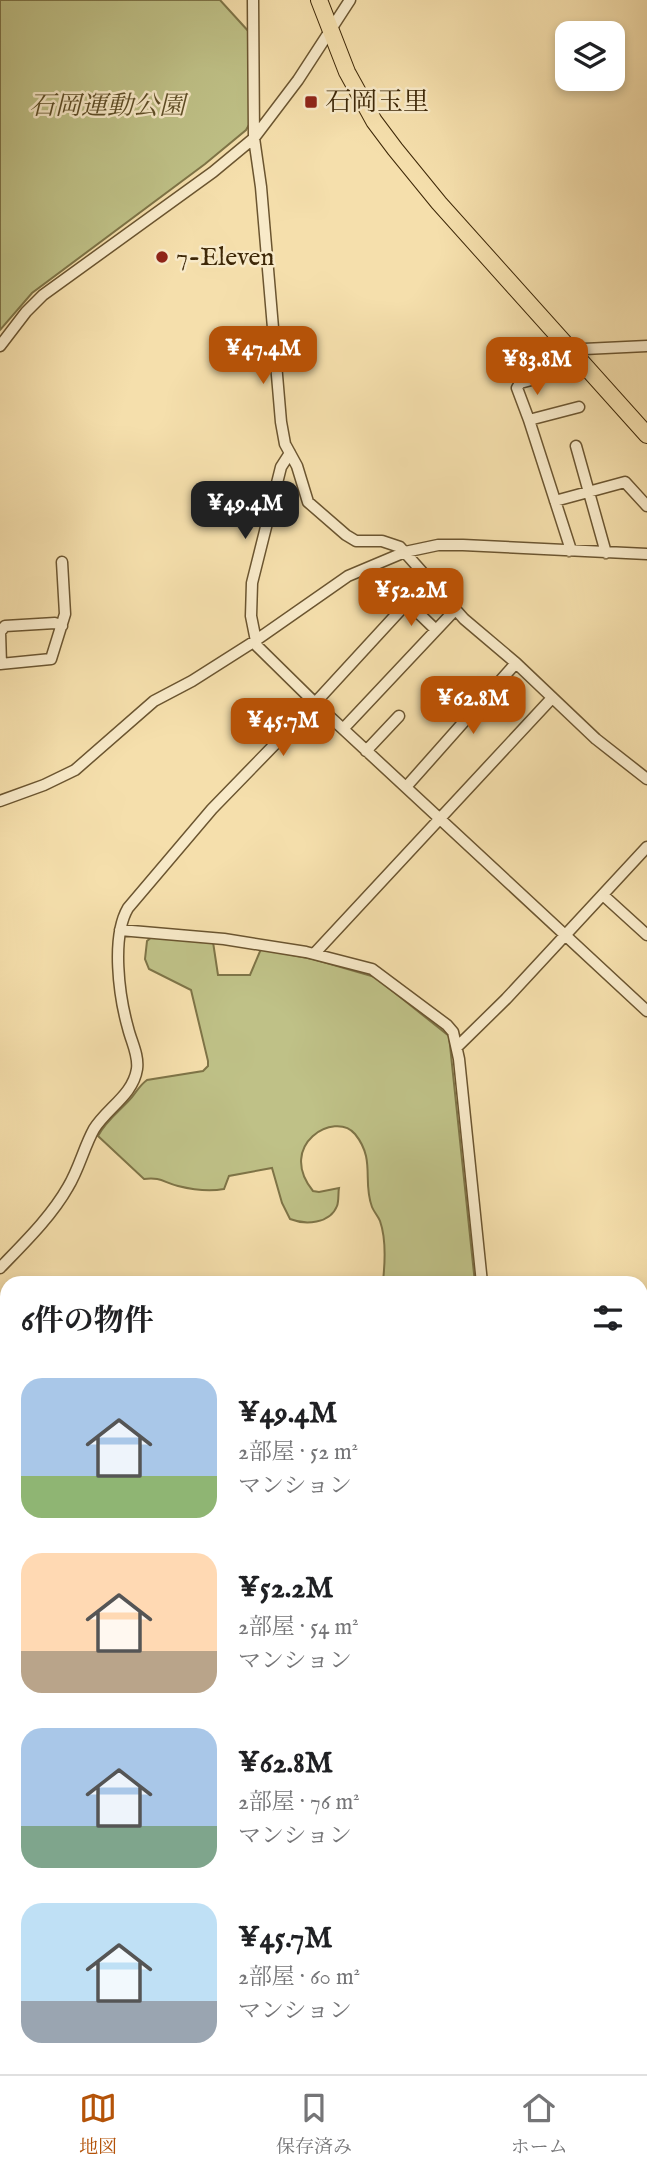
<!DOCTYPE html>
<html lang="ja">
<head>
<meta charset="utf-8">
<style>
	:root { --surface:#fff; --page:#f2f2f2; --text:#202124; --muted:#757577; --line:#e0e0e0; --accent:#b45309 }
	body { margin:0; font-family:"IM FELL English","Noto Serif JP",serif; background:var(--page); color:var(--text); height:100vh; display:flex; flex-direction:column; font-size:26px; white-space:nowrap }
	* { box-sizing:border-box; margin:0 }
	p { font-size:23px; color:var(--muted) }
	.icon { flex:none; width:38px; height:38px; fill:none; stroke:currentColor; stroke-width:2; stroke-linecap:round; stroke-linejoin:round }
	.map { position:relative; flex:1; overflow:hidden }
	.side { position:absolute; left:0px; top:1276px; width:648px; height:800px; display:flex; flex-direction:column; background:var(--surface); border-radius:21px 21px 0 0; box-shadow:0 4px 10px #0003 }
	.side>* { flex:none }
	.controls { position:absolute; left:555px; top:21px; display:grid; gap:14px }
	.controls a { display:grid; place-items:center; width:70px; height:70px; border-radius:14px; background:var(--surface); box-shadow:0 4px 10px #0003; font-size:35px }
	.price { position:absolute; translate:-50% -60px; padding:0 16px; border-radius:14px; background:var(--accent); color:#fff; font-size:23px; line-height:46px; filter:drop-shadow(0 2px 4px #0008) }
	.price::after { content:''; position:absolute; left:50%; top:42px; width:21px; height:16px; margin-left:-10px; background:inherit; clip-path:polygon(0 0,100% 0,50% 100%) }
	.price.current { background:#222; color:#fff }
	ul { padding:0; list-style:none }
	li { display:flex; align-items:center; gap:21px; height:175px; padding:0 21px }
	li span { display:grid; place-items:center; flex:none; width:196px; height:140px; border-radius:21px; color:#555 }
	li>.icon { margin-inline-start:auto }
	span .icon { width:84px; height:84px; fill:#fffc; stroke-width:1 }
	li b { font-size:30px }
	h2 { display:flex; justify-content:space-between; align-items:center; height:84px; padding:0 21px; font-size:30px }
	.tab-bar { display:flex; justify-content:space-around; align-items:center; height:98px; border-top:2px solid var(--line); background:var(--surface); font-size:19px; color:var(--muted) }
	.tab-bar a { display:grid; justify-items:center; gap:4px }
	.tab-bar .current { color:var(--accent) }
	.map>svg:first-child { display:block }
	.green { fill:#bfc187; stroke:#7e7447; stroke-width:2 }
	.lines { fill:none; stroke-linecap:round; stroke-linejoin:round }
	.minor-casing { stroke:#6b5530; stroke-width:13 }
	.highway-casing { stroke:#3d2707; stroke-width:18 }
	.minor { stroke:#f8eac9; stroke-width:10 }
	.highway { stroke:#f5dfac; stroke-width:16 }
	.poi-dot { fill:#8f2418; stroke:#f8eac9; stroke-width:2.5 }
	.labels { text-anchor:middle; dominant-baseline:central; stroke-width:5; stroke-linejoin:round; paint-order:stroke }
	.poi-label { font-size:26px; fill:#3d2707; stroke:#f8eac9; text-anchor:start }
	.park-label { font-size:26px; font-style:italic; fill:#5e4e27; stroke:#f8eac9 }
</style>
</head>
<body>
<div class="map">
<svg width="647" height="2074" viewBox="0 0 647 2074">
	<rect width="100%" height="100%" fill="#f5dfac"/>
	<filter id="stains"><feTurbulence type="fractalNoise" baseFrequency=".00286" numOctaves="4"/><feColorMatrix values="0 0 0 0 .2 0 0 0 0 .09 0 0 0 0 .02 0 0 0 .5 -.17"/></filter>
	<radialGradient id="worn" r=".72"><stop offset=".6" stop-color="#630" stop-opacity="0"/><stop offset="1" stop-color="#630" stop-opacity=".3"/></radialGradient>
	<path class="green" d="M0,0H220L250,33V123L246,130L205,164L32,293L0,330Z
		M153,936L213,942L218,975H250L261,949L313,959L375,977L449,1036L475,1283H378L383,1281C385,1263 386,1238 380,1221C378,1216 374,1212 372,1207C362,1181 376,1160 355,1134C335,1110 276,1145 313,1191L319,1192L339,1188C338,1193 339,1201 337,1206C330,1224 305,1225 290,1219L282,1203L272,1168L229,1176L224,1189C208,1192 194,1190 178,1186C163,1182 161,1177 144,1179L98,1136C106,1120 121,1110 132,1097C137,1091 140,1085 147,1080L203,1071L208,1066V1061L191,990L149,969L145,959L147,941Z
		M0,1391L7,1396V1437L0,1440Z
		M7,1687V1793L0,1797V1689Z
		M468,2068H629V2069L627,2074H468Z
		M182,2069L426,2068L428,2074H182Z"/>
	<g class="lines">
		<g class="minor-casing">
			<path id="minor" d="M253,0L254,138L261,187L281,422L285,444L297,466L308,502L346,535L356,541H382L400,547L464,619L516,663L596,739L647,779
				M0,346L26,312L43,295L213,172L254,138L298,80L350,0
				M576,355L584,349L647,346
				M529,420L517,388L520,383L550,375
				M576,446L606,553
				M290,453L281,467L252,583L251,616L257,646L315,703L647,1011
				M555,501L625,482L647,506
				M569,551L570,547L529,420L579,407
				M408,603L436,630
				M0,664L51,659L65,614L62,562
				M1,664L0,632L5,626L55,623L62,626
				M343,729L455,610
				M366,751L399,716
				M406,787L516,663
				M0,801L44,785L75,770L154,701L192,681L255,641L348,576L405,552L438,545H463L647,554
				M603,895L647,935
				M120,930L224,939L306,952L372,969L447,1025L453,1032L459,1059L482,1283
				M314,954L552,698
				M457,1047L506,999L647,847
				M0,1268C24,1243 51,1217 68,1187C79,1169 84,1147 94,1129C107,1108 133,1095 137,1069C139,1055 131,1041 128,1028C119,996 111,937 128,908L212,809L315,703L429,579
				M0,1380L7,1386
				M640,1708L647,1694
				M640,1931L647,1936
				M0,2069L7,2064
				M461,2074V2068"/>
		</g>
		<g class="highway-casing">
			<path id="highway" d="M319,0L347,72L374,121L395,149L439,203L647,435"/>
		</g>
		<use href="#minor" class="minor"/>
		<use href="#highway" class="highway"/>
	</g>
	<g class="poi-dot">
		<rect x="304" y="95" width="14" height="14" rx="3.5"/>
		<circle cx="162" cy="257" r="7"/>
	</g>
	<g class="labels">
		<g class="poi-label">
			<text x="325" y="102">石岡玉里</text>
			<text x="176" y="257">7-Eleven</text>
		</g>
		<g class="park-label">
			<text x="107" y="106">石岡運動公園</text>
		</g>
	</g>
	<rect width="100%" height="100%" filter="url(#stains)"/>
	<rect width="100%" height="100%" fill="url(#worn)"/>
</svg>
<div class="controls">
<a><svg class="icon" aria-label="layers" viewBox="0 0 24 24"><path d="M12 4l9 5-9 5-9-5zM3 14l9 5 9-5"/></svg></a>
</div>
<b class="price" style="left:263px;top:386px">¥47.4M</b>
<b class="price" style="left:537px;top:397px">¥83.8M</b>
<b class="price current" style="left:245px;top:541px">¥49.4M</b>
<b class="price" style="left:411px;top:628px">¥52.2M</b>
<b class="price" style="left:473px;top:736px">¥62.8M</b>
<b class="price" style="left:283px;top:758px">¥45.7M</b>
<section class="side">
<h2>6件の物件<svg class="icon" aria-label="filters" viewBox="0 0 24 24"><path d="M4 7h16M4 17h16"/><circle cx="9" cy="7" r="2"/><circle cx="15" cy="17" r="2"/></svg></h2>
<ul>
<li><span style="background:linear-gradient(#a9c7e8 70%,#8fb573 0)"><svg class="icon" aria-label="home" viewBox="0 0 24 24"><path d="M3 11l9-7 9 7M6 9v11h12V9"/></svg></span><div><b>¥49.4M</b><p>2部屋 · 52 m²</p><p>マンション</p></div></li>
<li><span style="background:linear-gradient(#ffd9b3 70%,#b9a48a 0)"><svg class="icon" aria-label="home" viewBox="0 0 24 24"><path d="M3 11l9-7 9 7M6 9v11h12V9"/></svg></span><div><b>¥52.2M</b><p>2部屋 · 54 m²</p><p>マンション</p></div></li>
<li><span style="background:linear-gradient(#a9c7e8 70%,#7fa58c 0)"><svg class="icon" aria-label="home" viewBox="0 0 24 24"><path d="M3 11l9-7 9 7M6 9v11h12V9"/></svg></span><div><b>¥62.8M</b><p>2部屋 · 76 m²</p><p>マンション</p></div></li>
<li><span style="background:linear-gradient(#bfe0f5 70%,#9aa5b1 0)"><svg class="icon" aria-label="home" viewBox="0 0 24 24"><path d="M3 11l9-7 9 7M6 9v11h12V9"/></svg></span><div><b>¥45.7M</b><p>2部屋 · 60 m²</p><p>マンション</p></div></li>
</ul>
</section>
</div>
<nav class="tab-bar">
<a class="current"><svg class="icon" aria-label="map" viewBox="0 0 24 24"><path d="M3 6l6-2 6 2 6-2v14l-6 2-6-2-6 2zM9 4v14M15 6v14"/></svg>地図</a>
<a><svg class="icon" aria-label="saved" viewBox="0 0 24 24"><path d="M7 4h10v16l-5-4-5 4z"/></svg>保存済み</a>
<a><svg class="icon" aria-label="home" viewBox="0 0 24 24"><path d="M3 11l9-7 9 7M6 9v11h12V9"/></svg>ホーム</a>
</nav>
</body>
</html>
